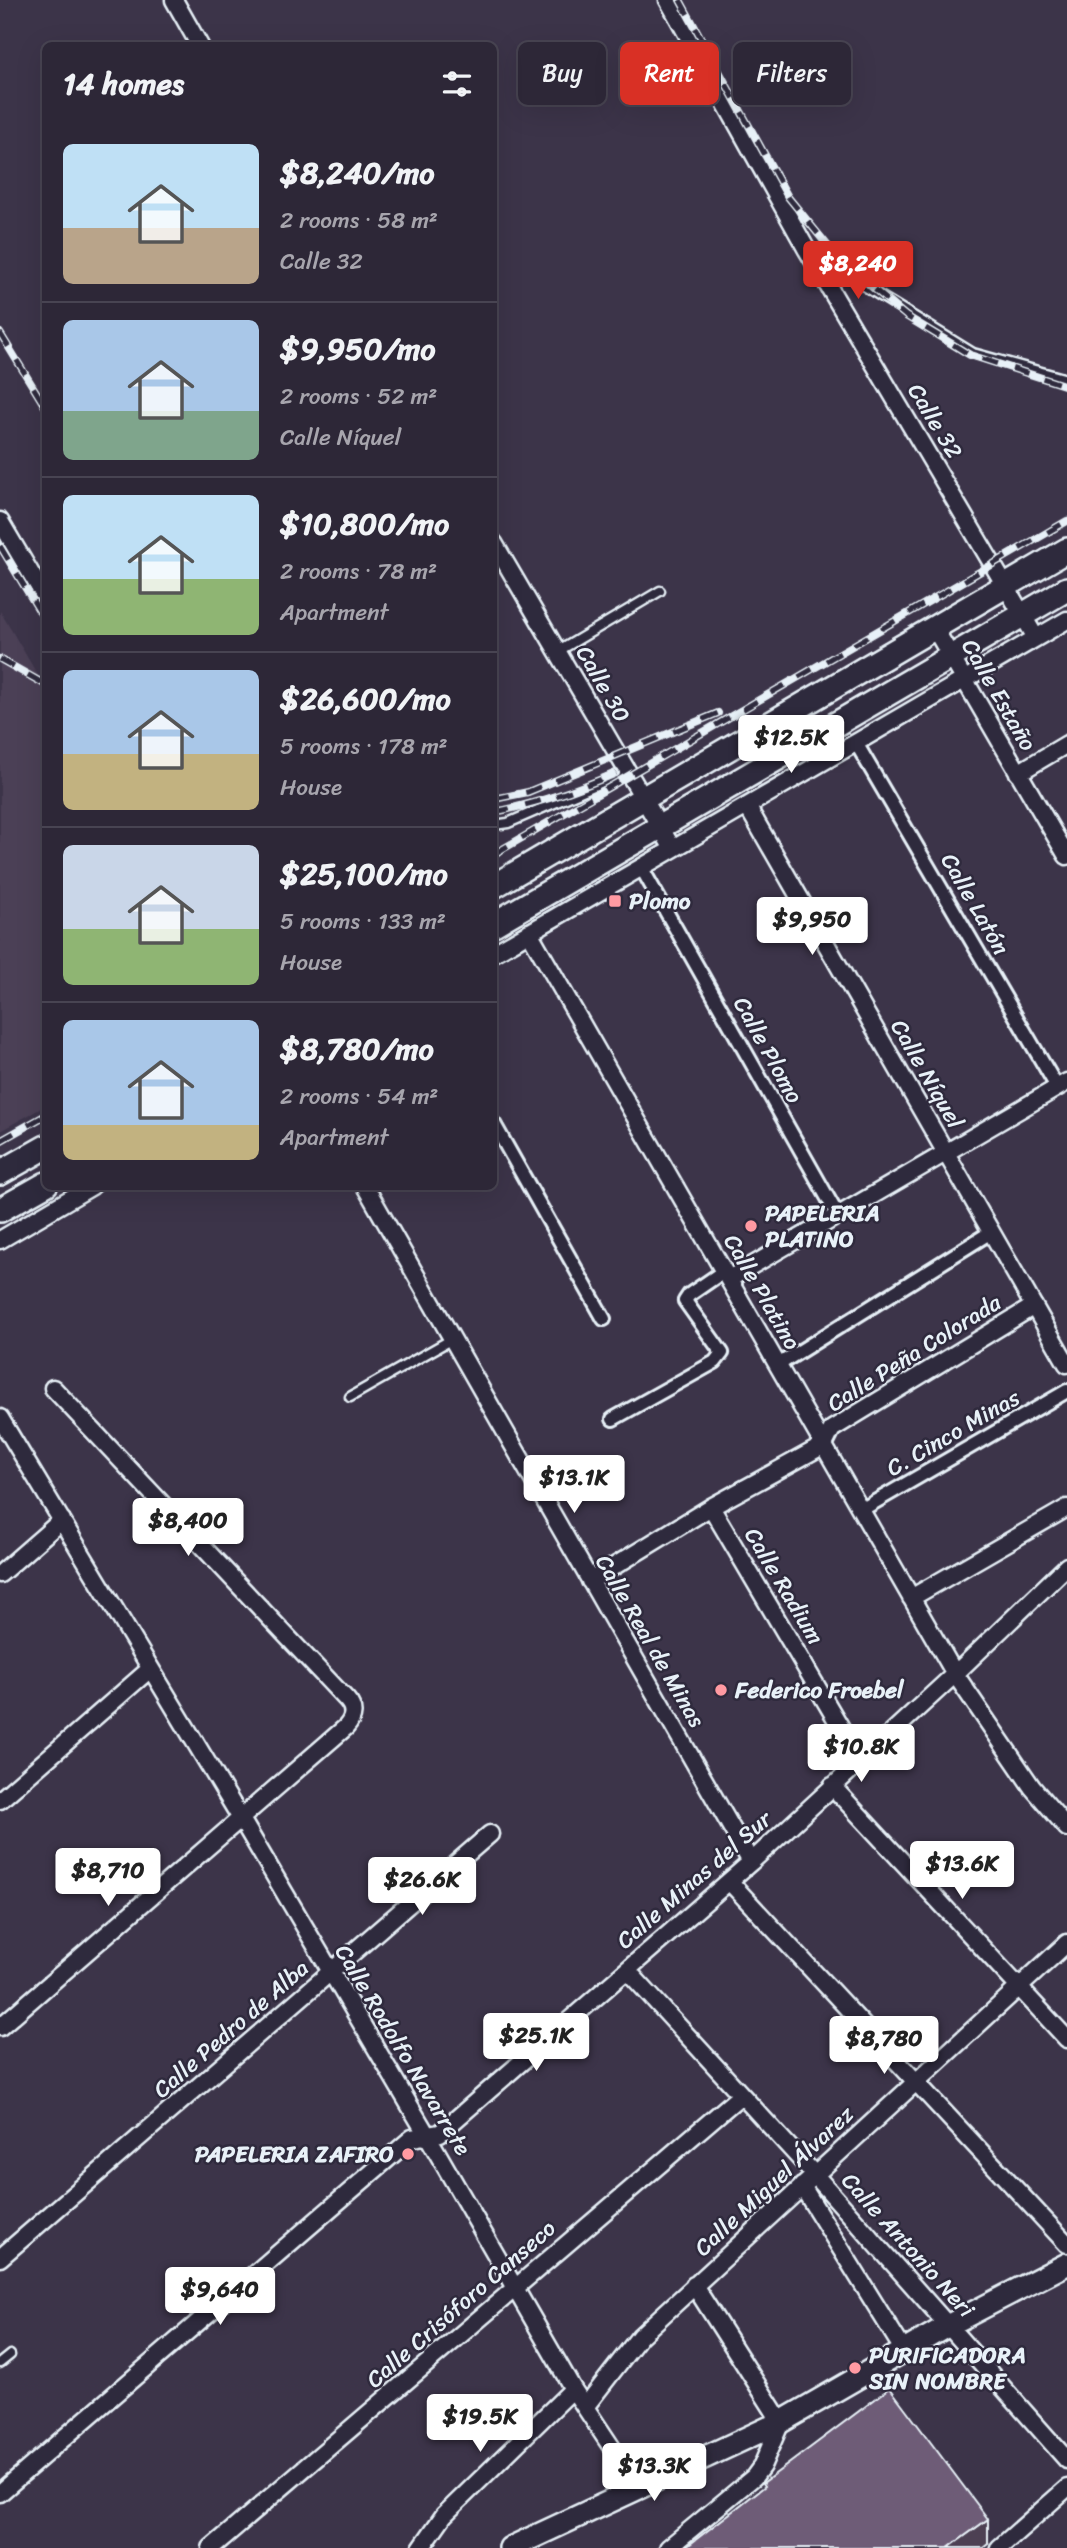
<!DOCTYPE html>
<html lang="en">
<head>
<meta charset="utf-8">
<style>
	:root { --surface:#2d2737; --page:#393342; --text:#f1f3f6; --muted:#a7a5ad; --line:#484452; --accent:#d93025 }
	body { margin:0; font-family:Sriracha,sans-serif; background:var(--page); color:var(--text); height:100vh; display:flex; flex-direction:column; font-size:26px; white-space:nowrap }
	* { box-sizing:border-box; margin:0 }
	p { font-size:23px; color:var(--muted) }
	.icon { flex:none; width:38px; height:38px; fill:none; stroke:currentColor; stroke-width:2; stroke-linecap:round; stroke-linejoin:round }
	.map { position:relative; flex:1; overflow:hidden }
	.side { position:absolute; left:42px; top:42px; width:455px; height:1148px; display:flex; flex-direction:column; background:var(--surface); border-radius:10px; box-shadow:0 7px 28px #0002,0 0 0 2px var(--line) }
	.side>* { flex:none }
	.banner { position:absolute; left:518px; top:42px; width:443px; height:63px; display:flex; gap:14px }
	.price { position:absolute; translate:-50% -60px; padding:0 16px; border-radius:7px; background:#fff; color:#222; font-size:23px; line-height:46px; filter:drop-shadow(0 2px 4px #0008) }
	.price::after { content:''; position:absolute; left:50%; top:42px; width:21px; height:16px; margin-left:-10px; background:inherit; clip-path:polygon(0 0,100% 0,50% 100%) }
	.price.current { background:var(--accent); color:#fff }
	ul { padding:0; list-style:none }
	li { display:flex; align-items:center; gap:21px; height:175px; padding:0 21px }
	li+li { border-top:2px solid var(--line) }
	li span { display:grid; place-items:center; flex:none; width:196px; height:140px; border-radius:10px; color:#555 }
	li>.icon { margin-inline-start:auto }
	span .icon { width:84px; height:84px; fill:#fffc; stroke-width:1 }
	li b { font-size:30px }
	h2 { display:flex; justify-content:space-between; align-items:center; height:84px; padding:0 21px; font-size:30px }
	.pill { padding:0 24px; border-radius:10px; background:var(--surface); box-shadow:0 7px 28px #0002,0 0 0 2px var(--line); font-size:24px; line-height:63px }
	.pill.current { background:var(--accent); color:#fff }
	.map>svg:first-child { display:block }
	.built { fill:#4b4057 }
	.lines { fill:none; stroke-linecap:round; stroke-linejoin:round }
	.service-casing { stroke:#e8f1f8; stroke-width:13 }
	.pedestrian-casing { stroke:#e8f1f8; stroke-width:18 }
	.minor-casing { stroke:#e8f1f8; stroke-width:21 }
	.tertiary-casing { stroke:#e8f1f8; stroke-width:26 }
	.secondary-casing { stroke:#e8f1f8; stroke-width:28 }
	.service { stroke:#2f2a3d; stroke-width:8 }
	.pedestrian { stroke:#2f2a3d; stroke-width:12 }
	.minor { stroke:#2f2a3d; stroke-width:16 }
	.tertiary { stroke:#2f2a3d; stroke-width:21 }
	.secondary { stroke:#2f2a3d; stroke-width:23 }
	.rail-casing { stroke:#e8f1f8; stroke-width:8 }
	.rail { stroke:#2f2a3d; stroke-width:5; stroke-dasharray:16; stroke-linecap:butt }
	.shaded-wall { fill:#4d4053; stroke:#e8f1f8; stroke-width:2 }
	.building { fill:#6e5c77; stroke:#e8f1f8; stroke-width:2 }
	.poi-dot { fill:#ff9aa2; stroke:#2f2a3d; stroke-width:2.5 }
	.labels { text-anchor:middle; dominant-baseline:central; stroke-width:5; stroke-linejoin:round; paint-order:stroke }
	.street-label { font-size:23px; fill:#e8f1f8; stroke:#2f2a3d }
	.poi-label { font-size:23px; font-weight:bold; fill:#e8f1f8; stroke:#2f2a3d; text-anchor:start }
</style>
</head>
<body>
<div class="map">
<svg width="1067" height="2548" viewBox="0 0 1067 2548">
	<rect width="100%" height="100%" fill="#3c3449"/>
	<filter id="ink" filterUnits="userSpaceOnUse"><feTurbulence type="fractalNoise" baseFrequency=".0143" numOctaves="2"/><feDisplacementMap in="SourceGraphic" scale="14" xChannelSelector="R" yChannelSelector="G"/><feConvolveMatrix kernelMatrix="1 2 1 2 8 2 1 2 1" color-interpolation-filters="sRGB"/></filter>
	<g filter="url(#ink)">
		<path class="built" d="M0,611L46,689L45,1106L0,1131Z"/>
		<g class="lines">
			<g class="service-casing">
				<path id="service" d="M814,255L973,353L1067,379
					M557,652L660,591
					M494,825L508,823L628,771
					M350,1397L452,1339
					M0,2363L10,2355"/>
			</g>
			<g class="pedestrian-casing">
				<path id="pedestrian" d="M856,743L1057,1087
					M641,867L838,1216
					M494,1124L604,1319
					M778,1365L991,1232
					M613,1419L715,1362L722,1353L685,1301L689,1295L724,1271
					M861,1510L1067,1391"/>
			</g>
			<g class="minor-casing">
				<path id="minor" d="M174,0L200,46
					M668,0L807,250L1036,638
					M0,521L46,599
					M494,543L673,849
					M935,629L1067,856
					M1018,773L1067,744
					M747,806L1067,1364
					M529,932L955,1674L1032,1787L1067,1828
					M494,953L1067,620
					M365,1186L751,1862
					M0,1240L92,1186
					M729,1279L1067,1082
					M0,1418L240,1817L427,2135L573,2389L638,2487
					M711,1507L860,1760
					M0,1574L62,1520
					M590,1581L711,1507L824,1445L832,1429L1034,1306
					M911,1598L1067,1508
					M832,1786L1067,2039
					M0,1800L150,1669
					M729,1881L1067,2244
					M627,1970L815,2175L1067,2460
					M0,2027L346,1727C354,1718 355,1709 347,1700L53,1388
					M802,2186L904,2351
					M0,2258L490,1834
					M585,2407L640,2336L1067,1943
					M0,2493L412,2138L440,2133L751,1862L955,1674L1067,1566
					M211,2548L741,2095
					M421,2548L444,2515L573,2389
					M668,2548L754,2477L762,2466L781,2422L694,2285
					M999,2548L1067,2488"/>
			</g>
			<g class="tertiary-casing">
				<path id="tertiary" d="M510,2548L781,2422L949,2325L1067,2264"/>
			</g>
			<g class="secondary-casing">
				<path id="secondary" d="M494,886L1067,550
					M494,924L1067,589
					M0,1173L46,1147
					M0,1210L46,1184"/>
			</g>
			<use href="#service" class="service"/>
			<use href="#pedestrian" class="pedestrian"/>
			<use href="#minor" class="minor"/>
			<use href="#tertiary" class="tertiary"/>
			<use href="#secondary" class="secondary"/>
			<g class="rail-casing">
				<path id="rail" d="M680,0L788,197L828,246L853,271L906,316L970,355L1067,386
					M0,333L46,408
					M0,546L46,622
					M0,659L46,685
					M494,799L528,792L718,713
					M494,812C536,804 577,790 616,773
					M494,854L1067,521
					M0,1141L46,1115"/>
			</g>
			<use href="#rail" class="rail"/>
		</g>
		<path class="shaded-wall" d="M988,2519V2544L983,2548H948Z"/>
		<path class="building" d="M890,2388L988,2519L948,2548H685L765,2486L763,2483Z"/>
	</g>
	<g class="poi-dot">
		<rect x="608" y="894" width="14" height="14" rx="3.5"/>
		<circle cx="751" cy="1226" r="7"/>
		<circle cx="721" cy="1690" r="7"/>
		<circle cx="408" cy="2154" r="7"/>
		<circle cx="855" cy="2368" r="7"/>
	</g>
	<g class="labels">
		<g class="street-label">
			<text transform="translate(935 421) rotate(59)">Calle 32</text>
			<text transform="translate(603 684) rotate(60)">Calle 30</text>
			<text transform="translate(999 695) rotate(60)">Calle Estaño</text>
			<text transform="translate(975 904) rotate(60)">Calle Latón</text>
			<text transform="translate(768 1050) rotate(61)">Calle Plomo</text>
			<text transform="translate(927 1074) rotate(60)">Calle Níquel</text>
			<text transform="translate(762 1292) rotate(60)">Calle Platino</text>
			<text transform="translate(914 1353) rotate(-32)">Calle Peña Colorada</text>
			<text transform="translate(953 1433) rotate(-30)">C. Cinco Minas</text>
			<text transform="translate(784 1586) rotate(59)">Calle Radium</text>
			<text transform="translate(650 1641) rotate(60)">Calle Real de Minas</text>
			<text transform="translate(694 1880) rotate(-41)">Calle Minas del Sur</text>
			<text transform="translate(231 2029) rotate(-41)">Calle Pedro de Alba</text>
			<text transform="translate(403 2050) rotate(59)">Calle Rodolfo Navarrete</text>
			<text transform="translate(774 2181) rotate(-43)">Calle Miguel Álvarez</text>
			<text transform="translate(908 2245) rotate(48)">Calle Antonio Neri</text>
			<text transform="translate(461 2304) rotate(-41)">Calle Crisóforo Canseco</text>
		</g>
		<g class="poi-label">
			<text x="629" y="901">Plomo</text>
			<text x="765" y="1213">PAPELERIA<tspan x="765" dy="26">PLATINO</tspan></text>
			<text x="735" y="1690">Federico Froebel</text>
			<text x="394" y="2154" text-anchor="end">PAPELERIA ZAFIRO</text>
			<text x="869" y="2355">PURIFICADORA<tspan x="869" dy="26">SIN NOMBRE</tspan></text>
		</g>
	</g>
</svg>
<b class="price current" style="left:858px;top:301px">$8,240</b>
<b class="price" style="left:791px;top:775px">$12.5K</b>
<b class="price" style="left:812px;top:957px">$9,950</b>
<b class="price" style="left:574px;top:1515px">$13.1K</b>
<b class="price" style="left:188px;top:1558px">$8,400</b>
<b class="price" style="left:861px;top:1784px">$10.8K</b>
<b class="price" style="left:962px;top:1901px">$13.6K</b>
<b class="price" style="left:108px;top:1908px">$8,710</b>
<b class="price" style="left:422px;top:1917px">$26.6K</b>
<b class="price" style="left:536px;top:2073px">$25.1K</b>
<b class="price" style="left:884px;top:2076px">$8,780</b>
<b class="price" style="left:220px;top:2327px">$9,640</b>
<b class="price" style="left:480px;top:2454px">$19.5K</b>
<b class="price" style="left:654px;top:2503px">$13.3K</b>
<div class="banner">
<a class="pill">Buy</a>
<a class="pill current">Rent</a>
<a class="pill">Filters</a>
</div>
<section class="side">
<h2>14 homes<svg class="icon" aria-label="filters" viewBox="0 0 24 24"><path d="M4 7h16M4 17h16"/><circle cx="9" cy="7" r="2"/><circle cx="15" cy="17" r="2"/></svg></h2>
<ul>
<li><span style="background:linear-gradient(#bfe0f5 60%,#b9a48a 0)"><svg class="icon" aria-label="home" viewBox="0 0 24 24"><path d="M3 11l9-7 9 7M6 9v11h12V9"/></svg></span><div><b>$8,240/mo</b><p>2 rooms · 58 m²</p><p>Calle 32</p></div></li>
<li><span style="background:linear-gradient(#a9c7e8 65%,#7fa58c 0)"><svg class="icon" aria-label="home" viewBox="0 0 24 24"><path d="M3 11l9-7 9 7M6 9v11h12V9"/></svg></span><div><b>$9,950/mo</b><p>2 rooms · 52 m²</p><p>Calle Níquel</p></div></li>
<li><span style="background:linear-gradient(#bfe0f5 60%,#8fb573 0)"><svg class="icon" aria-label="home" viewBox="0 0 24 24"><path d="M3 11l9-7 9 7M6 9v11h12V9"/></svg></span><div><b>$10,800/mo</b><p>2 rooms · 78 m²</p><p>Apartment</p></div></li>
<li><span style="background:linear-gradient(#a9c7e8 60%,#c2b280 0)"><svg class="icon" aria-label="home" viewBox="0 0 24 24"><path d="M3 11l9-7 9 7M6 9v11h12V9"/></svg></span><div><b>$26,600/mo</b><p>5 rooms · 178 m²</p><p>House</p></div></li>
<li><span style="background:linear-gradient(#c9d6e8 60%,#8fb573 0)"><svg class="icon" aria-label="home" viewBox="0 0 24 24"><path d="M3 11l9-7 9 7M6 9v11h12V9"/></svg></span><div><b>$25,100/mo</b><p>5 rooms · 133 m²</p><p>House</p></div></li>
<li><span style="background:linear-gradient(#a9c7e8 75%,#c2b280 0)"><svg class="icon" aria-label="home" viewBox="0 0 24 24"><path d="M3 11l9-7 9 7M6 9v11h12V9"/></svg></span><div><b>$8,780/mo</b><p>2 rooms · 54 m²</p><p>Apartment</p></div></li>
</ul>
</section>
</div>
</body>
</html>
